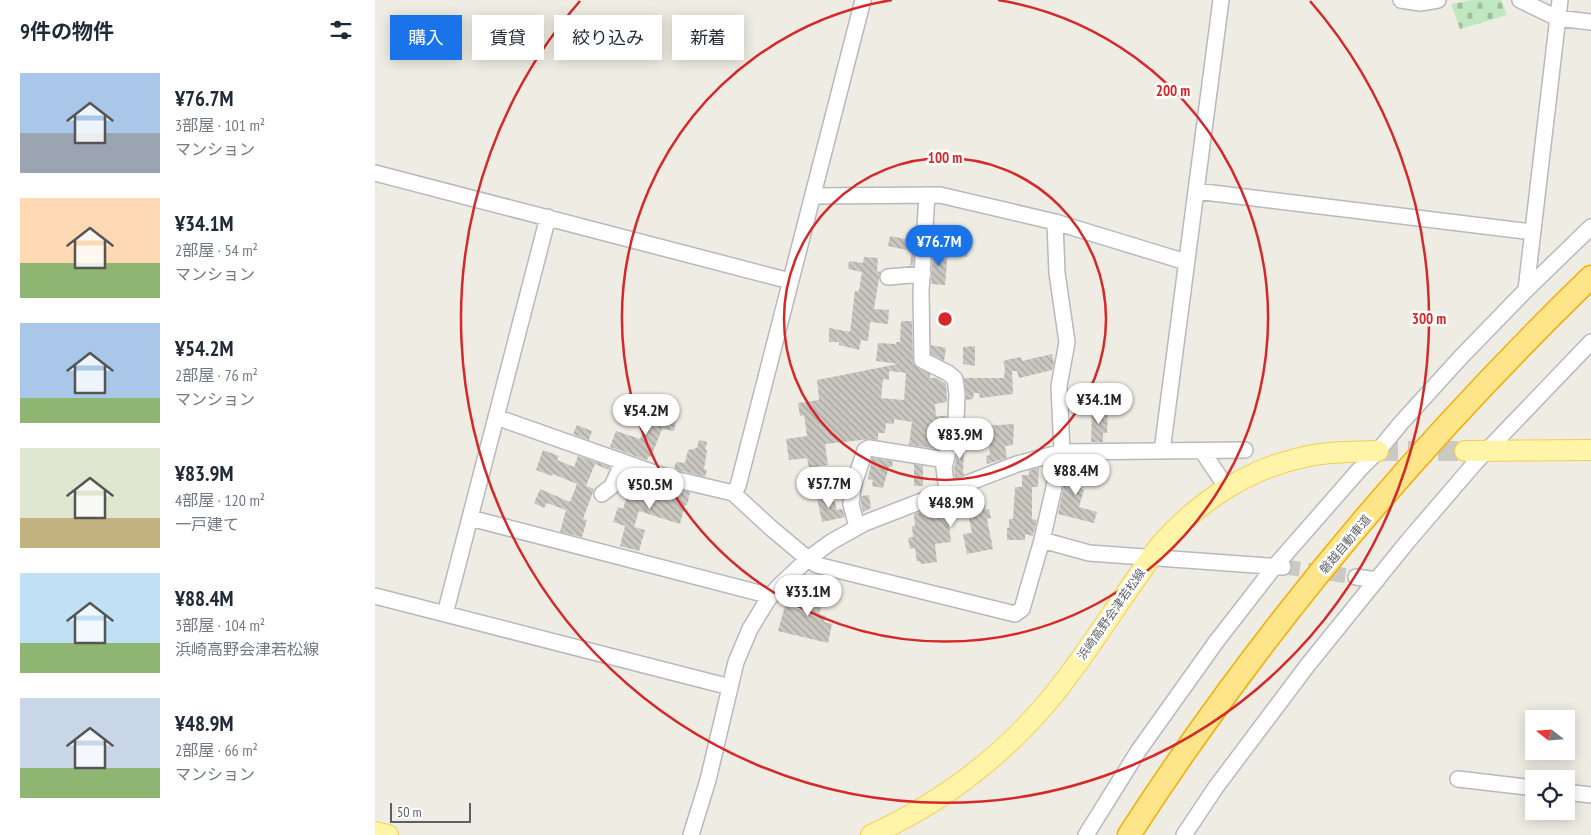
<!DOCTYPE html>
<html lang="ja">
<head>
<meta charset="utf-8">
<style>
	:root { --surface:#fff; --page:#f6f6f7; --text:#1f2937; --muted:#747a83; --accent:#1a73e8 }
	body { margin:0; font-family:"PT Sans Narrow","Noto Sans JP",sans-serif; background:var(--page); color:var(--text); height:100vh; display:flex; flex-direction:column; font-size:19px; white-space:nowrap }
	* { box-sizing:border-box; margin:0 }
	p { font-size:16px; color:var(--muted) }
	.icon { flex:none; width:28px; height:28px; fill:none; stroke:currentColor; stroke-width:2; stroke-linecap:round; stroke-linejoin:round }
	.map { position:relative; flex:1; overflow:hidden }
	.sheet { display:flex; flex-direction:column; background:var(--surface); width:375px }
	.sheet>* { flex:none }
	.guide { position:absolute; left:15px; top:15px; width:475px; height:45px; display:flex; gap:10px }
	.needle { width:32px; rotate:287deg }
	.fabs { position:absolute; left:1150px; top:710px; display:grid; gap:10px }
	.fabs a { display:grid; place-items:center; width:50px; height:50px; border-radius:0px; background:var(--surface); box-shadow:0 2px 12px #0003; font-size:25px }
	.scale { position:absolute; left:15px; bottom:12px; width:81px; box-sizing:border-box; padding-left:5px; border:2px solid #5b5f65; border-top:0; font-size:14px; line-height:18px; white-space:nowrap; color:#5b5f65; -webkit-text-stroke:4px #fff; paint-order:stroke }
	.price { position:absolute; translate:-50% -42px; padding:0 11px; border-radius:18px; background:#fff; color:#222; font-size:16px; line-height:32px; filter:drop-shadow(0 1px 2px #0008) }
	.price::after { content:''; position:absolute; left:50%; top:30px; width:15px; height:11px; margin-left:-8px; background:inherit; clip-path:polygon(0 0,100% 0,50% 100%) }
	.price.current { background:var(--accent); color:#fff }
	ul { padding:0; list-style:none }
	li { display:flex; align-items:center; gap:15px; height:125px; padding:0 20px }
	li span { display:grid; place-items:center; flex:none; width:140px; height:100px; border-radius:0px; color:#555 }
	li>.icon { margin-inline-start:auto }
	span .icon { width:60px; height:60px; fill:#fffc; stroke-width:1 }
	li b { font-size:21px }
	h2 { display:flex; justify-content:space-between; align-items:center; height:60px; padding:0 20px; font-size:21px }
	.pill { padding:0 18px; border-radius:0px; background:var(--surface); box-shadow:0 2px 12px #0003; font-size:18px; line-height:45px }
	.pill.current { background:var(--accent); color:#fff }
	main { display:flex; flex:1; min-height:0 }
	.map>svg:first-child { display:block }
	.cemetery { fill:url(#cemetery-stones) }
	.building { fill:url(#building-back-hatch); fill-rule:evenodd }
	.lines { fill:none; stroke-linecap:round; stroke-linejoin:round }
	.minor-tunnel { stroke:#cac9c4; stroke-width:15; stroke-dasharray:15 8; stroke-linecap:butt }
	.major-tunnel { stroke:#cac9c4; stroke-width:20; stroke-dasharray:20 10; stroke-linecap:butt }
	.minor-casing { stroke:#b6b9be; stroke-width:18 }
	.major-casing { stroke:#f6ce55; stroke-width:22 }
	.highway-casing { stroke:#f2ae00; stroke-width:25 }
	.minor { stroke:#fff; stroke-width:15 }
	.major { stroke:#fff4a8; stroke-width:20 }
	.highway { stroke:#ffe58a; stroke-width:22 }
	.ring { fill:none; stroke:#d62828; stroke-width:2.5 }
	.labels { text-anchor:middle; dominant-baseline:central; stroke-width:5; stroke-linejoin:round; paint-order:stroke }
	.street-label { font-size:12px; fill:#5b5f65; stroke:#fff }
	.centre { fill:#d62828; stroke:#fff; stroke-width:2.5 }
	.ring-label { font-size:15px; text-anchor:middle; font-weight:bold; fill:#d62828; stroke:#fff; stroke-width:5; stroke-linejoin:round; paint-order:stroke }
</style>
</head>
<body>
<main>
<section class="sheet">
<h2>9件の物件<svg class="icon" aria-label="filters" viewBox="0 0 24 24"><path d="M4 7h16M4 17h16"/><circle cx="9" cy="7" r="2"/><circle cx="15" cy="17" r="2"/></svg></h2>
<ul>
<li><span style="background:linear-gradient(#a9c7e8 60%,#9aa5b1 0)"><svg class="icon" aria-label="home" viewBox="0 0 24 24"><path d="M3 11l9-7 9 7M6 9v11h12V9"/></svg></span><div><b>¥76.7M</b><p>3部屋 · 101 m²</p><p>マンション</p></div></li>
<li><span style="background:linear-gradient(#ffd9b3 65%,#8fb573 0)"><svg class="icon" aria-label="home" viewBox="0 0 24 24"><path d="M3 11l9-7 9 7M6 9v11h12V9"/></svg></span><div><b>¥34.1M</b><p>2部屋 · 54 m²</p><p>マンション</p></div></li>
<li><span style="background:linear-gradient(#a9c7e8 75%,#8fb573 0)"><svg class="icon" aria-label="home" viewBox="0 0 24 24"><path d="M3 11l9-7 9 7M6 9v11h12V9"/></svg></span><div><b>¥54.2M</b><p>2部屋 · 76 m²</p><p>マンション</p></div></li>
<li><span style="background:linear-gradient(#dfe7d0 70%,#c2b280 0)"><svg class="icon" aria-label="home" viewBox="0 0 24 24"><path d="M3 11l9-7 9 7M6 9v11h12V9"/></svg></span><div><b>¥83.9M</b><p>4部屋 · 120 m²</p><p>一戸建て</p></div></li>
<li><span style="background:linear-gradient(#bfe0f5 70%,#8fb573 0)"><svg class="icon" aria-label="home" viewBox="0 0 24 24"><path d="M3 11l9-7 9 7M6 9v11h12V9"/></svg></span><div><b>¥88.4M</b><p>3部屋 · 104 m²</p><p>浜崎高野会津若松線</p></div></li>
<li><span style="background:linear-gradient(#c9d6e8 70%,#8fb573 0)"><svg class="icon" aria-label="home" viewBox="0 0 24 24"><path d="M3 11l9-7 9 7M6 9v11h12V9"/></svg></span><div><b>¥48.9M</b><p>2部屋 · 66 m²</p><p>マンション</p></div></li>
</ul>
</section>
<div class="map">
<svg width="1216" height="835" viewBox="0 0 1216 835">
	<defs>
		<pattern id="cemetery-stones" width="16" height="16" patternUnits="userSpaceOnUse" patternTransform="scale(1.25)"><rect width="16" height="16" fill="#bfe7c0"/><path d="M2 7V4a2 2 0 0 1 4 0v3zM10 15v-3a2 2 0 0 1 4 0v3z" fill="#9ebea0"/></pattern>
		<pattern id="building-back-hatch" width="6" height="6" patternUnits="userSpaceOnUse" patternTransform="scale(1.25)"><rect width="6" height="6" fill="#cac6c0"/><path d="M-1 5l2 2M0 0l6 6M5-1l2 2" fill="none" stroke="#a7a4a0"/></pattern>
	</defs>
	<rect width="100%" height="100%" fill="#efece3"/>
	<path class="cemetery" d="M1097,0H1126L1132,15L1085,29L1076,4Z"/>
	<path class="building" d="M582,233L594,234L592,257L580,256Z
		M515,236L540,241L538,265H535L537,251L513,246Z
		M564,249L573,250L570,285L556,284L558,251H563Z
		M489,257L503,258L502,271L505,272L499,309L514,310L513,324L495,322L493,341L486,340L484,350L464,345V342H454V328L475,332L480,291H484L487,272L473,269L474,261L488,263Z
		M526,321H537L538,360L539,365L555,374V378H562L571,384L572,402L560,404L561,416H572L564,449L534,445L537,422L519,419V424L511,423L510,433H503V440L495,439L450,444L453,465L434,468L432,458L414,460L411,439L432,436L429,415L425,416L423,403L444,400L442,380L523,364L501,361L503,343L521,344V342H525ZM514,371L531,373L529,400L506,398L508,379L514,380Z
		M556,345L571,348L569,361L556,354Z
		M600,346V366L588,364V347Z
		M677,354L679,362L677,370L644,378L642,371H637L638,394L605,398L604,393H599L598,399L591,400L589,378H629L630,368L628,362L631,360L646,357L647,361Z
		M286,408L303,411L299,431L287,429L276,457L274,456L272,460L235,447L241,431L265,439L272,420L283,424Z
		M717,410L733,411L732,433H728V442H716Z
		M639,424L638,445L630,446L632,458L612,464L611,456L615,455L613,436H609L608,426Z
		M202,425L217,431L214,440L198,434Z
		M586,439H590L588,471L589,475L580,478L579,469Z
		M324,440L332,442L330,450H332L329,469L332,470L330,477L299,469L301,462L310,463L313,450L322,448Z
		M168,450L184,456L182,460L199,467L203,456L235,467L234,470L220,464L211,486L219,489L208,519L212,520L207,537L185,532L191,510L172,503L169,508L159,503L165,489L195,502L202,484L178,474L177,476L161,470Z
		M497,458L518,461L517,467H514L508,488L497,486L498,480L493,479Z
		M705,461L714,463L706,489L709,490L704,507L722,512L719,523L683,514L692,471L702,474Z
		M538,464L548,466V486H539V465Z
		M664,468L663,487H657V519L662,520L658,536L650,534V540H632V528H634V519H638L640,487H647V475H654V470Z
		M272,480L315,492L312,505H310L305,524L264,511L259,527L270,530L264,551L245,546L250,526L238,522L243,507L248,509L253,493L265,497Z
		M607,494L611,510L614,509L616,518L612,519L618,549L592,554L588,534L597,533L593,513L573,515L576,542L560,544L562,562L546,564L545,561L542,562L540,548L535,549L533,538L538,537L537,526H540L539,514L548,511L570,507L569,502L579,499Z
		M456,495L457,500L459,499L462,510L467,509L470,517L447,522L442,498Z
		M494,495L496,508L488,512L486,503V496Z
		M441,580L453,584L444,614L451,616L449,622L457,624L453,643L403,631L410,606L427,610L435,585L439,586Z"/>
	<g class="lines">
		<path class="minor-tunnel" d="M910,567L981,577"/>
		<path class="major-tunnel" d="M1003,451H1090"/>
		<g class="minor-casing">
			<path id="minor" d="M1026,0L1045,3L1063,0
				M1145,0L1182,18L1216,22
				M0,173L415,281
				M821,191L1157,232
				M552,195L546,291L547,360L573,373L580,379L582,394L581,420L569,468L572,491
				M439,196L565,195L680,222L811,262
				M513,277L548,274
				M1151,290L1185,0
				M121,417L291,477L358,493L396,528L433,559L442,565L640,614L647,609L667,540L687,452L684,386L692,342L682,273L680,222
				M787,451L846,0
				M827,451L852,488
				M358,493L363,486L488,0
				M227,494L237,486L248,462
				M95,518L396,596
				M482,527L476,504L478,487L490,450L494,448L571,460
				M667,540L714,553L908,567
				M981,577L1002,580
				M0,596L355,687
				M70,614L173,217
				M1083,779L1159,788
				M1191,792L1216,795
				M316,835L333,780L361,662L375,629L392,601L404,586L433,559L456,542L490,523L642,464L687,452L870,450
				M711,835L764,750L841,642L900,566L984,470L1003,451L1026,423L1086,357L1151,290L1216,227
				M809,835L841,787L932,666L1033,541L1100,463L1216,342"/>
		</g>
		<g class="major-casing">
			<path id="major" d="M1090,451L1216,450
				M0,832L13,835
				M496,835C566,803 627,757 676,698C716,649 748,594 786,544C824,501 873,469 929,457C953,451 979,452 1003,451"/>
		</g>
		<g class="highway-casing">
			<path id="highway" d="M754,835C885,632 1043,445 1216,277"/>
		</g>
		<use href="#minor" class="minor"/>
		<use href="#major" class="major"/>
		<use href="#highway" class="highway"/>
	</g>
	<g class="ring">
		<circle cx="570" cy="319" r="161"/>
		<path d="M623 0A323 323 0 1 1 517 0"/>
		<path d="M935 1A484 484 0 1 1 205 1"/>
	</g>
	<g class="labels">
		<g class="street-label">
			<text transform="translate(970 544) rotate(-50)">磐越自動車道</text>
			<text transform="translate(736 614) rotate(-55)">浜崎高野会津若松線</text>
		</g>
	</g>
	<circle cx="570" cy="319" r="8" class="centre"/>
	<g class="ring-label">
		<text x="798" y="96">200 m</text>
		<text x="570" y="163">100 m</text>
		<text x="1054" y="324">300 m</text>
	</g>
</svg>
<div class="fabs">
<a><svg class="needle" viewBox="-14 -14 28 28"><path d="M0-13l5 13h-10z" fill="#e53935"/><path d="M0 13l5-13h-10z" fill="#747a83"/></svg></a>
<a><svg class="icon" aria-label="locate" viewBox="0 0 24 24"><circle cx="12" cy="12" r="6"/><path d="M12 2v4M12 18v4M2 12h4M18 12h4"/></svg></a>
</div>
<div class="scale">50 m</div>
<b class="price current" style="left:564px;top:267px">¥76.7M</b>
<b class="price" style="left:724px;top:425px">¥34.1M</b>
<b class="price" style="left:271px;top:436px">¥54.2M</b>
<b class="price" style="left:585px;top:460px">¥83.9M</b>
<b class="price" style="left:701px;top:496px">¥88.4M</b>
<b class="price" style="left:454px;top:509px">¥57.7M</b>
<b class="price" style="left:275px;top:510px">¥50.5M</b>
<b class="price" style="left:576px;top:528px">¥48.9M</b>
<b class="price" style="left:433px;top:617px">¥33.1M</b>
<div class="guide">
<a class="pill current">購入</a>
<a class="pill">賃貸</a>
<a class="pill">絞り込み</a>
<a class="pill">新着</a>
</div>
</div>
</main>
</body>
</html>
